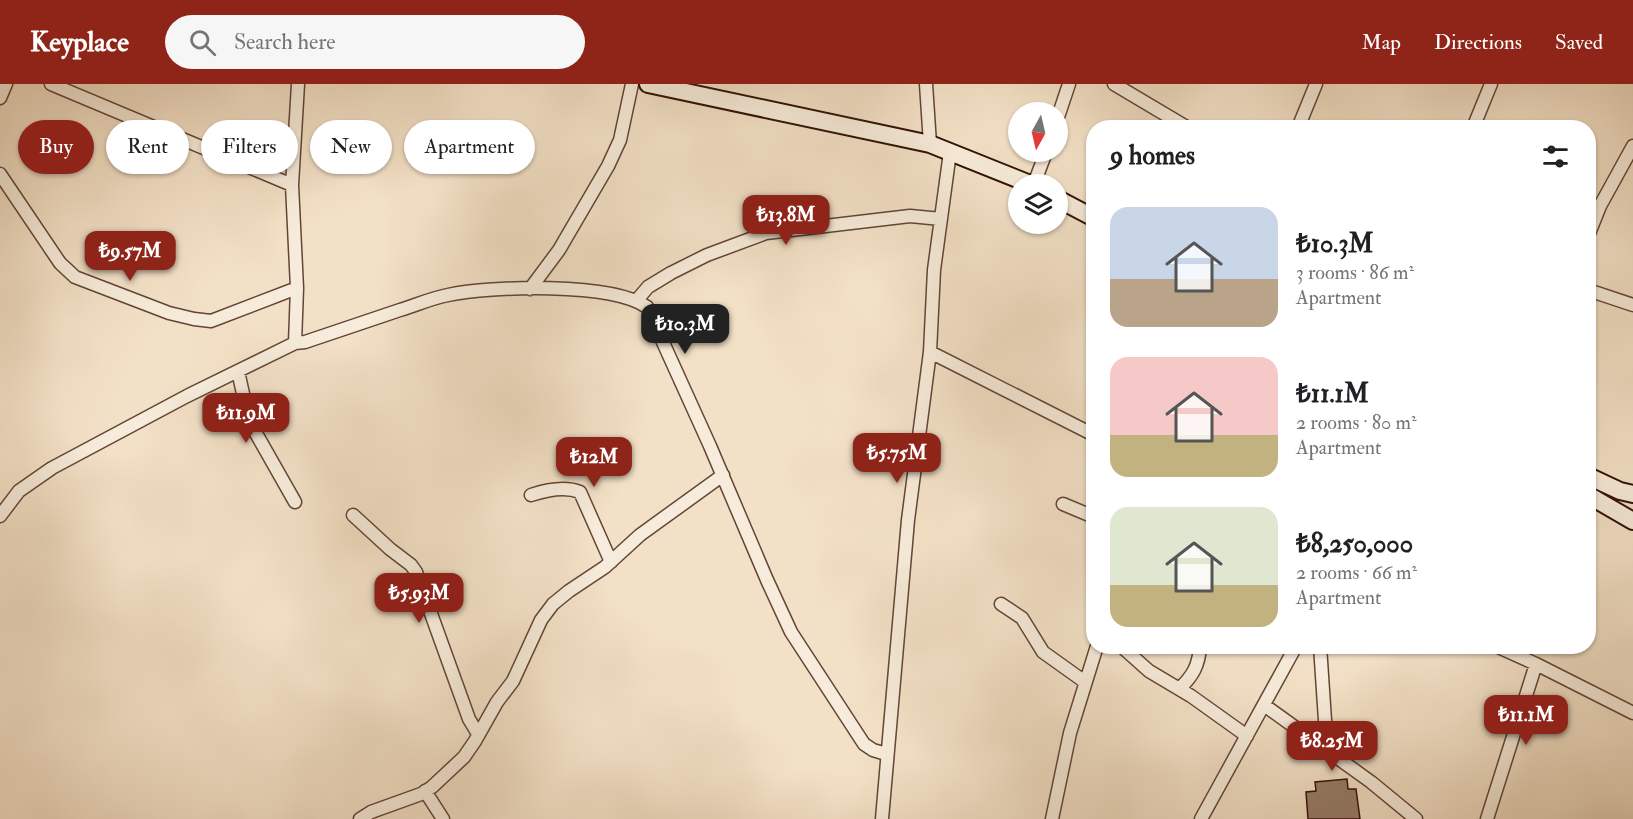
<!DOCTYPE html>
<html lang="en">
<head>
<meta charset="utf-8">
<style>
	:root { --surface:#fff; --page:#f6f6f6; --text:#202124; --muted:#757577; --accent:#8f2418 }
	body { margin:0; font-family:"IM FELL Double Pica",serif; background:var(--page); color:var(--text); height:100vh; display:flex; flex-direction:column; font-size:22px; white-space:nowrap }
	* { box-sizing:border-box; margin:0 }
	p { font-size:20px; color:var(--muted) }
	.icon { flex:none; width:33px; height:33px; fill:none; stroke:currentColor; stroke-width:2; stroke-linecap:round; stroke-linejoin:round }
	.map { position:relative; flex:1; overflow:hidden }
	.drawer { position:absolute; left:1086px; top:36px; width:510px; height:534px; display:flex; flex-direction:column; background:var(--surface); border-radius:24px; box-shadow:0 2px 4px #0004 }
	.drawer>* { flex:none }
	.top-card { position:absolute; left:18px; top:36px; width:570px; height:54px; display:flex; gap:12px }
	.needle { width:39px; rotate:188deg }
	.fabs { position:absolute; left:1008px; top:18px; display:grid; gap:12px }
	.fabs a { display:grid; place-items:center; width:60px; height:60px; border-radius:50%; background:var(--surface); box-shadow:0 2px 4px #0004; font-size:30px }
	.price { position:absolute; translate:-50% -51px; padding:0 14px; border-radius:12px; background:var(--accent); color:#fff; font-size:20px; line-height:39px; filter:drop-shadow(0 2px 3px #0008) }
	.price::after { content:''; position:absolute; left:50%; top:36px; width:18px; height:14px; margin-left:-9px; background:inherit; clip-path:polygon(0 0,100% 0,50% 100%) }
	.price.active { background:#222; color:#fff }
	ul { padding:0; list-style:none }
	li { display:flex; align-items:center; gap:18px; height:150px; padding:0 24px }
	li span { display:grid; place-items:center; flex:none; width:168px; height:120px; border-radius:18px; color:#555 }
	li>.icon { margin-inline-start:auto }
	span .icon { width:72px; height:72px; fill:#fffc; stroke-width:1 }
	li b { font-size:26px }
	h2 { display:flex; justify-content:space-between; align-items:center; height:72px; padding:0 24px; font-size:26px }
	.pill { padding:0 21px; border-radius:27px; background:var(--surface); box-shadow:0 2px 4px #0004; font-size:21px; line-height:54px }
	.pill.active { background:var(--accent); color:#fff }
	header { display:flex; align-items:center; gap:36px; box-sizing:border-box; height:84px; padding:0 30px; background:var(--accent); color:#fff }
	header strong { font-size:28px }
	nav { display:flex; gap:33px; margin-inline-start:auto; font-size:21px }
	.search { width:420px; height:54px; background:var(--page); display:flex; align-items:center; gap:15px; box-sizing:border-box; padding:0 21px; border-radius:33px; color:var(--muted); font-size:22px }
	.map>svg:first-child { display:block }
	.building { fill:#967d6a; stroke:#311105; stroke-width:1.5 }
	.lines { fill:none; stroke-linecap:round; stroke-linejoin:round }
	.street-casing { stroke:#624536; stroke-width:15 }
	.secondary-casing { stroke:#311105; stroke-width:20 }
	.street { stroke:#f7ecdb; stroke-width:12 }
	.secondary { stroke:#f7ecdb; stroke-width:16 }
</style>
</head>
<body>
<header>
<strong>Keyplace</strong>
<div class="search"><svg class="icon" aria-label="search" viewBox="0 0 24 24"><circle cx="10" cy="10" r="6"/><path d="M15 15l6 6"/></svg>Search here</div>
<nav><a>Map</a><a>Directions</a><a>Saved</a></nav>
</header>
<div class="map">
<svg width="1633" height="735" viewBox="0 0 1633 735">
	<rect width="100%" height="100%" fill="#f3e1c7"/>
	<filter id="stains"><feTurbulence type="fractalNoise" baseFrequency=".00333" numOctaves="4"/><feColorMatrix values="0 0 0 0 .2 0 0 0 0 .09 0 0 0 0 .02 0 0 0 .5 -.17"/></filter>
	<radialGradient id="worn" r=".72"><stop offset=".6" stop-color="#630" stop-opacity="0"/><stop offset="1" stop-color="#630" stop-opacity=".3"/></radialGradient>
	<path class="building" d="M1347,695L1348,705H1356L1360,735H1308L1306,708L1316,707L1315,698Z"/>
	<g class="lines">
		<g class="street-casing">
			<path id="street" d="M51,0L292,101
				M926,0L930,60
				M1114,0L1188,44
				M0,14L6,0
				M1058,33L1069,0
				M1298,44L1316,0
				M1473,44L1491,0
				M0,90L60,179L75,193L169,229L194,235L211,237L297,204
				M1034,100L1046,68
				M1588,152L1600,122L1633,62
				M530,205L559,166L608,82L620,56L632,0
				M1588,206L1633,221
				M637,216L648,203L671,189L707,171L766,149L910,132L941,135
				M295,259L305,258C337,247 368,237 400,226C416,221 432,214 448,211C491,202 611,198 647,223L710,362L767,496L791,548L864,660L873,666L886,670
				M930,268L1094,351
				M238,287L249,337L295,418
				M531,411C546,406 565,402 580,408L611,478
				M1063,420L1094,433
				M353,431L390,465L411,481L416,488L469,635L478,650
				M0,432L19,407L52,384L187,312L295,259L297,204L292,101L298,0
				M1001,520L1022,534L1043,568L1085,598
				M1121,562L1149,587L1191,612L1247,652
				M1320,562L1327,666
				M1496,562L1536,580L1633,629
				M1179,605C1193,592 1199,581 1200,562
				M1264,621L1371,698L1416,735
				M425,707L443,735
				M360,735L371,728L421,710L432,703L464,673L475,657L497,618L513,597L541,536L553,520L569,507L605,483L640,451L723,391
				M882,735L908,436L930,268L934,186L950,68
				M1052,735L1070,649L1097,562
				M1201,735L1296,562
				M1487,735L1536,580"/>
		</g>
		<g class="secondary-casing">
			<path id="secondary" d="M648,0L930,60L1030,100
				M1058,115L1094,134
				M1588,392L1620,407L1633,410
				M1588,411L1633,437"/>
		</g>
		<use href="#street" class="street"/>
		<use href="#secondary" class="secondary"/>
	</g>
	<rect width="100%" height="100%" filter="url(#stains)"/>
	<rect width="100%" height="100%" fill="url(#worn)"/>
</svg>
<div class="fabs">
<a><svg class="needle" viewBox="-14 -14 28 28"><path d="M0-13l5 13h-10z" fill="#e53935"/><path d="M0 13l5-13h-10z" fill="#757577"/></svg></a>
<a><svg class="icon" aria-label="layers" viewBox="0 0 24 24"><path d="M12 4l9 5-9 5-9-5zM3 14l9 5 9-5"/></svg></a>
</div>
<b class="price" style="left:786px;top:162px">₺13.8M</b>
<b class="price" style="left:130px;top:198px">₺9.57M</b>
<b class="price active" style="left:685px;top:271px">₺10.3M</b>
<b class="price" style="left:246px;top:360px">₺11.9M</b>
<b class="price" style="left:897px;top:400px">₺5.75M</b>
<b class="price" style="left:594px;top:404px">₺12M</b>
<b class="price" style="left:419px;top:540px">₺5.93M</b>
<b class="price" style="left:1526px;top:662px">₺11.1M</b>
<b class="price" style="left:1332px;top:688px">₺8.25M</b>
<div class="top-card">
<a class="pill active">Buy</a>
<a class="pill">Rent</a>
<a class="pill">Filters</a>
<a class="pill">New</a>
<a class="pill">Apartment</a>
</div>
<section class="drawer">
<h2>9 homes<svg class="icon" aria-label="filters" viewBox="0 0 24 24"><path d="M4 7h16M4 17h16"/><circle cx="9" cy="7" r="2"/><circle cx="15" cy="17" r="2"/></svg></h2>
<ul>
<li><span style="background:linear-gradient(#c9d6e8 60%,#b9a48a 0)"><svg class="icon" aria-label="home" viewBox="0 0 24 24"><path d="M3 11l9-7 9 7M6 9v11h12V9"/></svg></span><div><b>₺10.3M</b><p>3 rooms · 86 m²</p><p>Apartment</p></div></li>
<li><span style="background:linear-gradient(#f6c9c9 65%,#c2b280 0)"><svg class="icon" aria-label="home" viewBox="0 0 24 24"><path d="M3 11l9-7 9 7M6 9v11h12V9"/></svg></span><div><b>₺11.1M</b><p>2 rooms · 80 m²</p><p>Apartment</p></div></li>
<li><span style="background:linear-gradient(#dfe7d0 65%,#c2b280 0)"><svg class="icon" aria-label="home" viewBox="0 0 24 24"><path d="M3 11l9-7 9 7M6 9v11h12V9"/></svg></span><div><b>₺8,250,000</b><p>2 rooms · 66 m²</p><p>Apartment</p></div></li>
</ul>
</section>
</div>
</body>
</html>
